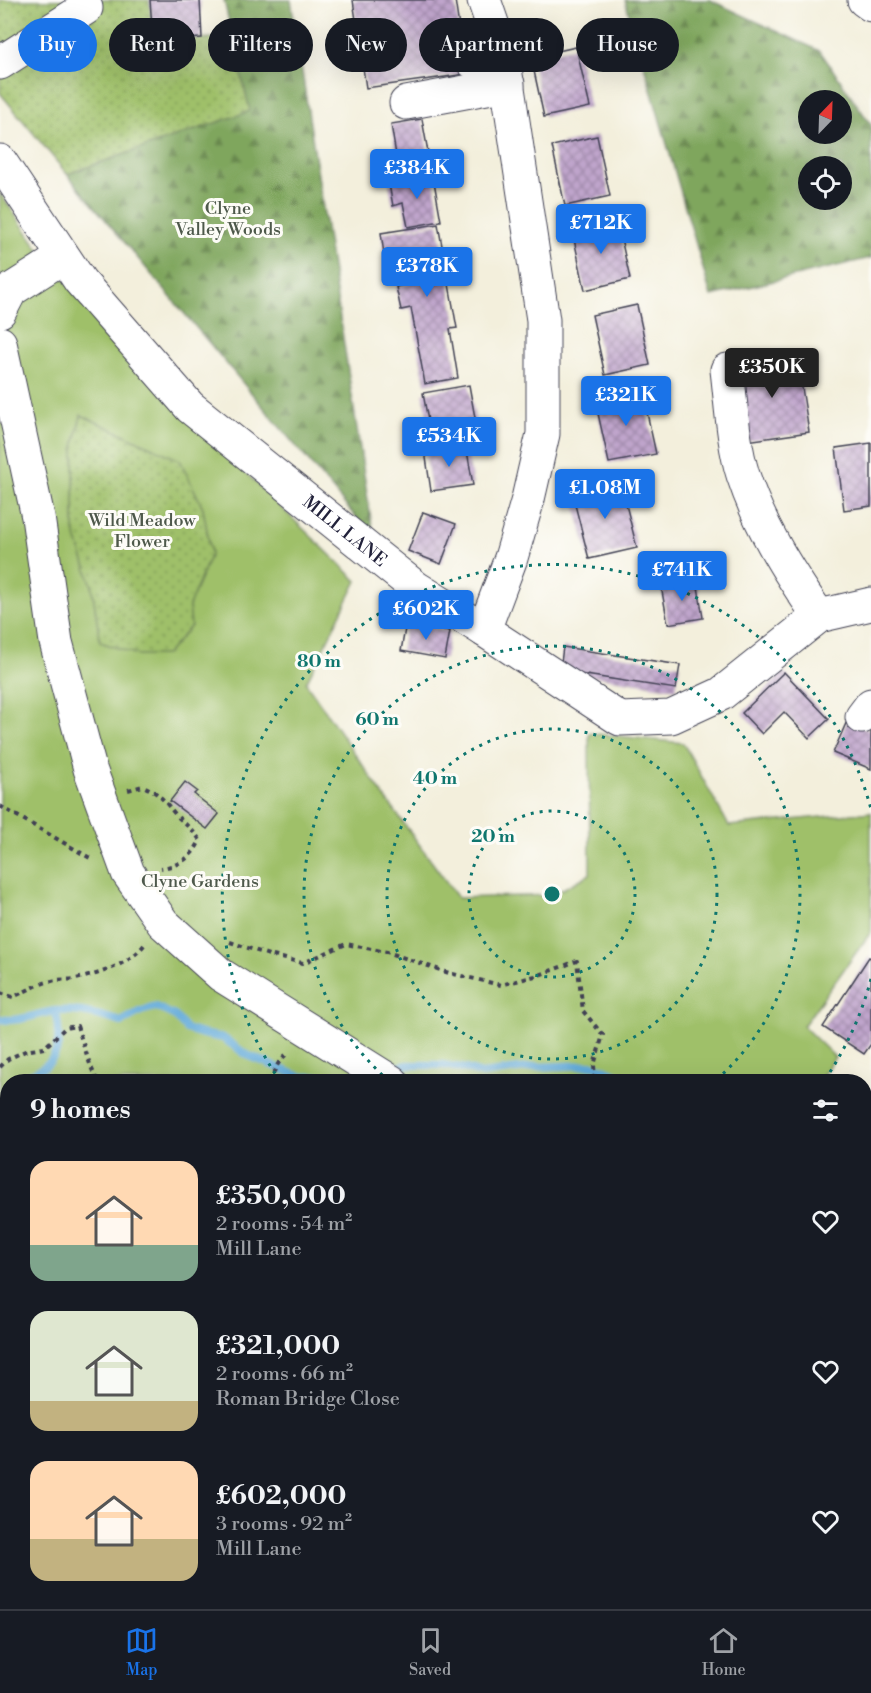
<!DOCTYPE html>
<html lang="en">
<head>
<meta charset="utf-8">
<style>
	:root { --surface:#171b24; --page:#20242c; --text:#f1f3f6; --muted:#9ea1a6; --line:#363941; --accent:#1a73e8 }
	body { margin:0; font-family:"Libre Bodoni",serif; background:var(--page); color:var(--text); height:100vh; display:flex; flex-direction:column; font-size:22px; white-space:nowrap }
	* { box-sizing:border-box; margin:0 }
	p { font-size:20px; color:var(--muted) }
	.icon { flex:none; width:33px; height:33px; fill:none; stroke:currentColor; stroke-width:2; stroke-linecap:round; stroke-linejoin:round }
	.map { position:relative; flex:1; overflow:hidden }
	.drawer { position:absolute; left:0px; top:1074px; width:872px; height:536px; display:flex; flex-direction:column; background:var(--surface); border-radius:24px 24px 0 0; box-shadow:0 6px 24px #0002 }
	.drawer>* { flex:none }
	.banner { position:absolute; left:18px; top:18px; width:836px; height:54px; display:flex; gap:12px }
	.needle { width:39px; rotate:23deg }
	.fabs { position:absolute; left:798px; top:90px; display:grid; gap:12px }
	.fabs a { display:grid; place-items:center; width:54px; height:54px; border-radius:50%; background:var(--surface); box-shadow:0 6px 24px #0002; font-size:30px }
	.price { position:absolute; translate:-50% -51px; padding:0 14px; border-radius:6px; background:var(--accent); color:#fff; font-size:20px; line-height:39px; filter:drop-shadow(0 2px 3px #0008) }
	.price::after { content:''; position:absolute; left:50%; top:36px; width:18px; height:14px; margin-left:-9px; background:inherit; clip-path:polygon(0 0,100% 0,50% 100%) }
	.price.selected { background:#222; color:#fff }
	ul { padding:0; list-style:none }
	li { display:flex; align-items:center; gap:18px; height:150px; padding:0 30px }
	li span { display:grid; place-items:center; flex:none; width:168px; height:120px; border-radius:18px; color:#555 }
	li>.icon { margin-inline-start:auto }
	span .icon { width:72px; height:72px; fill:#fffc; stroke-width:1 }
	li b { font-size:26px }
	h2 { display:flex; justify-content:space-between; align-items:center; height:72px; padding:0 30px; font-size:26px }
	.chip { padding:0 21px; border-radius:27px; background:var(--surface); box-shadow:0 6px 24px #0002; font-size:21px; line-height:54px }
	.chip.selected { background:var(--accent); color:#fff }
	.menu { display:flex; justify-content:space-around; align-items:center; height:84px; border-top:2px solid var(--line); background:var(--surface); font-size:16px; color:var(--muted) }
	.menu a { display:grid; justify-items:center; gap:3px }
	.menu .selected { color:var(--accent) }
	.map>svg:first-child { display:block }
	.green { fill:#9fc069; stroke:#607152; stroke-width:1.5 }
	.forest { fill:url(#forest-firs); stroke:#50644c; stroke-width:1.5; fill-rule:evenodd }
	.garden { fill:url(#garden-dots); stroke:#607152; stroke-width:1.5 }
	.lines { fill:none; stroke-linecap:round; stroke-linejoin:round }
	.stream { stroke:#62aad9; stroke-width:8 }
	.building { fill:url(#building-cross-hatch) }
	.minor-casing { stroke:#414153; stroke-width:35 }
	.major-casing { stroke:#414153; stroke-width:35 }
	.path { stroke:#414153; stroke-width:4; stroke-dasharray:4.5 4.5; stroke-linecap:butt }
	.minor { stroke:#fff; stroke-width:33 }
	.major { stroke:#f0c469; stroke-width:33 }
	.ring { fill:none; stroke:#0f766e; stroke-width:3; stroke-dasharray:3 6 }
	.labels { text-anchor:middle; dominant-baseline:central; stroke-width:6; stroke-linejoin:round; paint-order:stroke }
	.park-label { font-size:18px; fill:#4e594b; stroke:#fdfcf7 }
	.street-label { font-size:18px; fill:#22223b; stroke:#fdfcf7 }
	.centre { fill:#0f766e; stroke:#fdfcf7; stroke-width:3 }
	.ring-label { font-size:18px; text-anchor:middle; font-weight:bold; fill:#0f766e; stroke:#fdfcf7; stroke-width:6; stroke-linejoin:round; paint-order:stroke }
</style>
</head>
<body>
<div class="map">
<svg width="871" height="1609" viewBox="0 0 871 1609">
	<defs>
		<pattern id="forest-firs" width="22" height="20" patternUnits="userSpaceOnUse" patternTransform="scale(1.5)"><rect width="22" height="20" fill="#7fa65d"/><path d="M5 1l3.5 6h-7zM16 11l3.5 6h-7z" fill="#68874e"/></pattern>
		<pattern id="garden-dots" width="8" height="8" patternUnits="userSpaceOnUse" patternTransform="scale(1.5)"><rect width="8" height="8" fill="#9fc069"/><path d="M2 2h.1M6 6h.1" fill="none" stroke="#819c58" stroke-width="1.8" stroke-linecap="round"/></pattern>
		<pattern id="building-cross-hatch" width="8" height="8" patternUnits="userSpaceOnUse" patternTransform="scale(1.5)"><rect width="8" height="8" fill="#c0a5cc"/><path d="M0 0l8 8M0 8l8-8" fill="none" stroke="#9c86a7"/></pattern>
	</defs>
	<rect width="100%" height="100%" fill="#fdfcf7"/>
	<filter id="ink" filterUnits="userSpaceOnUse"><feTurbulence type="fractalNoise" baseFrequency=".0167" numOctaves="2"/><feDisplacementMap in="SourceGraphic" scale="12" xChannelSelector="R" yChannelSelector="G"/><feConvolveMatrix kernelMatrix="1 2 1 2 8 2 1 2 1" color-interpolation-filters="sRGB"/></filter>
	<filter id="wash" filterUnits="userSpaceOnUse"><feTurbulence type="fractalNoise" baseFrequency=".008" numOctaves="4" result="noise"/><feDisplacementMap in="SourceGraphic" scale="24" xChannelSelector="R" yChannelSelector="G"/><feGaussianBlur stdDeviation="1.35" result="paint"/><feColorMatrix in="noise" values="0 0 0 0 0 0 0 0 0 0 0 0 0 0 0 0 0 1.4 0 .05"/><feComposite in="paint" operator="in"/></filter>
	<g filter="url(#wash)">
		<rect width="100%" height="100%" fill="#f3efdc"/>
		<path class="green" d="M0,193L42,254L183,412L357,581L306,683L384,796L458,898L552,895L590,874L589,733L683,743L729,826L871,812V932L803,1026L835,1057L819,1081L8,1082L7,1386L0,1384Z"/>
		<path class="forest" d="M224,0H291L374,539L67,174L249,111Z
			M625,0H710L820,51L871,125V258L711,296ZM808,100H842V134H808ZM808,166H842V200H808Z"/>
		<path class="garden" d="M0,0H150L153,41L232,37L250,111L67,174L0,93Z
			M81,415L180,460L203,508L211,554L189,606L191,626L166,655H138L100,642L92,586L74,531V447Z
			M864,1357L871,1358V1400L864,1399Z
			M864,1474L871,1475V1609H693V1602H864Z"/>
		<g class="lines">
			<path class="stream" d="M0,1019C19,1023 37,1013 56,1011C78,1009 100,1015 121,1022L141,1011L156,1007L175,1016L186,1029L202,1034L223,1038L247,1055L301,1077H352L362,1075
				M389,1069L408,1065H442L466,1069L482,1074L534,1067L594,1065L625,1078L646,1082
				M21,1082C28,1074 37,1072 45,1066C64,1051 58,1031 56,1011
				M864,1553L871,1556"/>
		</g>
		<g id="blocks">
			<path class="building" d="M150,0H200L202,38L153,41Z
				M353,0H455L466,74L366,88Z
				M576,47L590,107L544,117L531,57Z
				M422,119L432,174L400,180L391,124Z
				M597,136L610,196L565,206L552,146Z
				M433,176L441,221L408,227L403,203L393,206L389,184Z
				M617,220L630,279L585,290L572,230Z
				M438,224L457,328L450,329L458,378L425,384L411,308L401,310L396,287L414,282L411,257L385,261L381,233Z
				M637,305L650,365L605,375L592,315Z
				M797,356L809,432L747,441L735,366Z
				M469,385L478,434L432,443L423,393Z
				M642,390L656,454L609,463L595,400Z
				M871,443V506L844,510L836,448Z
				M466,445L473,485L431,491L425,451Z
				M620,481L637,548L589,559L572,493Z
				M423,512L456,524L441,564L408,551Z
				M697,580L703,618L668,624L661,586Z
				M406,623L450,631L445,659L401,651Z
				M563,647L680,665L676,689L560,671Z
				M784,672L829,719L809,738L784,712L762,734L742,713Z
				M847,721L871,731V769L833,753Z
				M185,782L197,791L194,794L219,814L207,829L170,801Z
				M869,957L871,958V1044L864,1054L823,1027Z
				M871,1149V1206L864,1202V1161Z
				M864,1399L871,1400V1475L864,1474Z"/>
		</g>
	</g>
	<g filter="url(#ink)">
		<use href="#blocks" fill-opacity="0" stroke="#414153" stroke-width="1.5"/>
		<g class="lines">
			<g class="minor-casing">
				<g id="minor">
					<path d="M864,0L871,5"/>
					<path d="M472,61L503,55"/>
					<path d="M0,63L86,8"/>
					<path d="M406,103L508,84"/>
					<path id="s1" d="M0,161L80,281L190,407L415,587L484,630L620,719L671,717L721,694L819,616L871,604"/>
					<path d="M0,311L11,290L63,257"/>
					<path d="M0,343L38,517L56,642L90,769L128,873L163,923L221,975L392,1082"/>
					<path d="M727,370C731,402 733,444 743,475C760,527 788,571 819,616"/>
					<path d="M484,630L511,558L528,499L543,434V320L503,55L484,0"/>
					<path d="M862,717L871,705"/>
					<path d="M864,1137L871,1127"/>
					<path d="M864,1333L871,1336"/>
					<path d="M661,1609L662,1602"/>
				</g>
			</g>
			<g class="major-casing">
				<path id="major" d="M0,1421L8,1423
					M563,1602L588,1609"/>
			</g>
			<path class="path" d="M128,790L143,786C161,794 164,801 176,815C184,823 193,830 200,840C193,857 179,866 161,868
				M0,806L90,858
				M230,942L269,955L303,963L346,944L387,952L449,973L501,985L539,975L577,961L583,1011L603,1035L594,1065L595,1082
				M0,993L13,997C25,992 39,983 52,981C59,979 67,980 75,979C98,975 130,964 144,945
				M0,1067L8,1059L25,1051L44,1048L65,1028L77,1026L91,1067L96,1078L106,1082
				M270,1082C274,1071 279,1058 289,1053
				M0,1293L8,1296
				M0,1385L8,1388
				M718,1602L753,1609
				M143,1609L147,1602"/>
			<use href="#minor" class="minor"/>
			<use href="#major" class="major"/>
		</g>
	</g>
	<g class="ring">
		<circle cx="552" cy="894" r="83"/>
		<circle cx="552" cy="894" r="165"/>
		<path d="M389 1081A248 248 0 1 1 715 1081"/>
		<path d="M871 979A330 330 0 0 1 824 1081M280 1081A330 330 0 1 1 871 809"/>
	</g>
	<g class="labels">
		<g class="park-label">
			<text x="228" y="208">Clyne<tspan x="228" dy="21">Valley Woods</tspan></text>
			<text x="142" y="520">Wild Meadow<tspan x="142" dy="21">Flower</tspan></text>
			<text x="200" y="881">Clyne Gardens</text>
		</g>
		<g class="street-label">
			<text stroke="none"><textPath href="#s1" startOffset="510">MILL LANE</textPath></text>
		</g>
	</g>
	<circle cx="552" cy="894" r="9" class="centre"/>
	<g class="ring-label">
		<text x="319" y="667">80 m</text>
		<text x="377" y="725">60 m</text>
		<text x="435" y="784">40 m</text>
		<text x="493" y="842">20 m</text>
	</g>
</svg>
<div class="fabs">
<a><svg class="needle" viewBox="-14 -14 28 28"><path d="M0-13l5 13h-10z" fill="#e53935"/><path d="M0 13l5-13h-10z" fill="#9ea1a6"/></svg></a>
<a><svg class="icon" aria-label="locate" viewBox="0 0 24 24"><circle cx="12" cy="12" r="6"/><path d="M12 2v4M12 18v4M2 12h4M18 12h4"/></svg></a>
</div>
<b class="price" style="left:417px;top:200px">£384K</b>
<b class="price" style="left:601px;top:255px">£712K</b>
<b class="price" style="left:427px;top:298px">£378K</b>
<b class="price selected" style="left:772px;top:399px">£350K</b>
<b class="price" style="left:626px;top:427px">£321K</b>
<b class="price" style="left:449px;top:468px">£534K</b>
<b class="price" style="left:605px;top:520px">£1.08M</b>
<b class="price" style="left:682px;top:602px">£741K</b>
<b class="price" style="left:426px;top:641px">£602K</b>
<div class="banner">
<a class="chip selected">Buy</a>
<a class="chip">Rent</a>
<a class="chip">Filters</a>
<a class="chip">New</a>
<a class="chip">Apartment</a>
<a class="chip">House</a>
</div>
<section class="drawer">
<h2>9 homes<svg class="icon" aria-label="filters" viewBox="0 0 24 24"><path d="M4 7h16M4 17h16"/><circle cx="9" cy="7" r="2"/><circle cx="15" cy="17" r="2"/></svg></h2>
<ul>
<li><span style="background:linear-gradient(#ffd9b3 70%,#7fa58c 0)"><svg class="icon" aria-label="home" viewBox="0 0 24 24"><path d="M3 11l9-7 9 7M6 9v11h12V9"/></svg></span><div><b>£350,000</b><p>2 rooms · 54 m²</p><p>Mill Lane</p></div><svg class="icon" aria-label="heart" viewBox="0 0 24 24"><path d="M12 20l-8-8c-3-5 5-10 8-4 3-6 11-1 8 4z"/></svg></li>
<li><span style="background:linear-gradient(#dfe7d0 75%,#c2b280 0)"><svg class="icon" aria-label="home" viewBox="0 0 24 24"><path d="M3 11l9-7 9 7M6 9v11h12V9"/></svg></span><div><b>£321,000</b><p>2 rooms · 66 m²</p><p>Roman Bridge Close</p></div><svg class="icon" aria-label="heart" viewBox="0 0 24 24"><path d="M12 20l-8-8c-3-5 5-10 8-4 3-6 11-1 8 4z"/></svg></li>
<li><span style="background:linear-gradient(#ffd9b3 65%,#c2b280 0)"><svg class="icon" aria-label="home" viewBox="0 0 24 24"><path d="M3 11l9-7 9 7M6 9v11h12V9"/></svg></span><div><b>£602,000</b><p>3 rooms · 92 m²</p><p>Mill Lane</p></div><svg class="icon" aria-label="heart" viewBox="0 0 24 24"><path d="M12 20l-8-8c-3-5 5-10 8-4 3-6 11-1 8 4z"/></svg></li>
</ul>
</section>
</div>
<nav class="menu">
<a class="selected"><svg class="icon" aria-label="map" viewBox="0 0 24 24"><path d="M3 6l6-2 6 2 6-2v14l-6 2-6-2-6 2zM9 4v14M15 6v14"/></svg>Map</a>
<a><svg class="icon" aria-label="saved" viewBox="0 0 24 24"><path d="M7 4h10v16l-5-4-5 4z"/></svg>Saved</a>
<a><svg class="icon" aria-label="home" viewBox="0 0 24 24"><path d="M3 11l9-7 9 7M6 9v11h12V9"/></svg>Home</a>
</nav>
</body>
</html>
